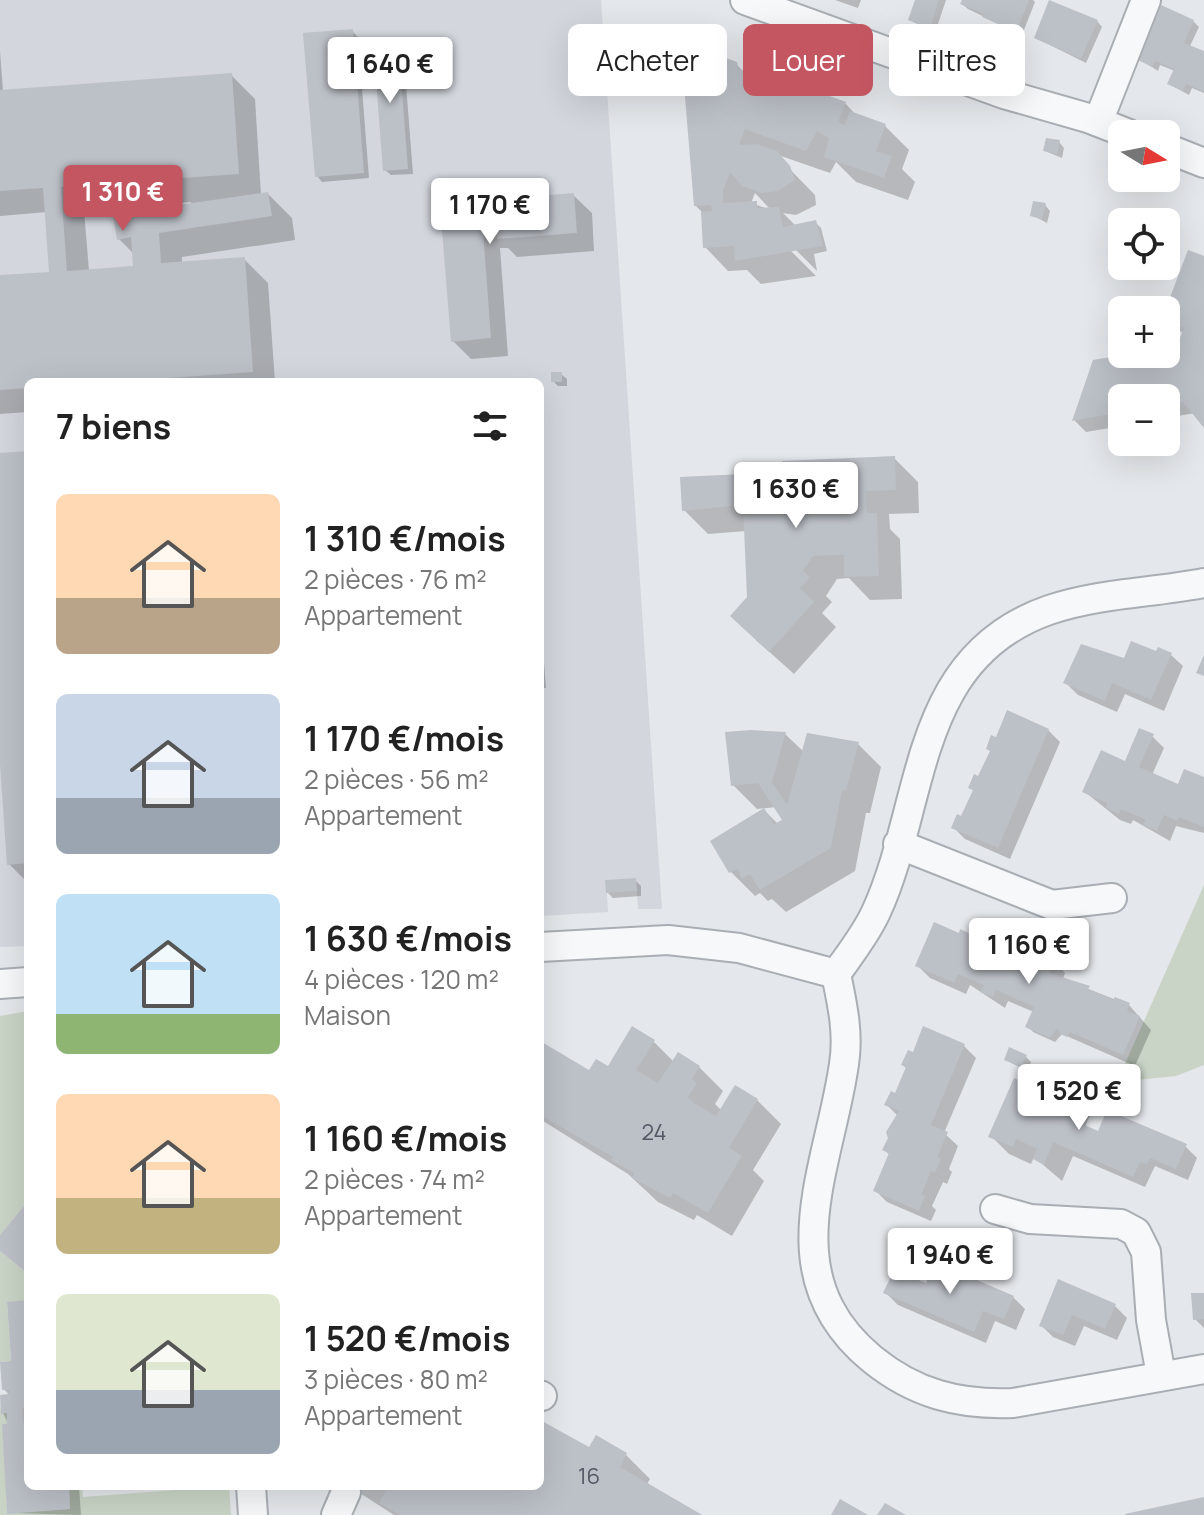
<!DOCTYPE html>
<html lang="fr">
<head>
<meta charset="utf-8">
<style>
	:root { --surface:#fff; --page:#f6f6f6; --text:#222; --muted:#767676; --accent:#c45662 }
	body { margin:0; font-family:Manrope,sans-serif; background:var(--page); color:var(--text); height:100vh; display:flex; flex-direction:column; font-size:30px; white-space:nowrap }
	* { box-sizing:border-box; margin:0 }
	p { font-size:26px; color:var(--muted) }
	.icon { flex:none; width:44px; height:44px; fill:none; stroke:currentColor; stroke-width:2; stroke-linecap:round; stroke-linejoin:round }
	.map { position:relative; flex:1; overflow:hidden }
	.drawer { position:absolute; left:24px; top:378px; width:520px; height:1112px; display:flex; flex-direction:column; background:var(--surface); border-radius:12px; box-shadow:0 8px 32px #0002 }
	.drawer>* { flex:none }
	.banner { position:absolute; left:568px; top:24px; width:516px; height:72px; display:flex; gap:16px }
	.needle { width:52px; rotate:100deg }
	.buttons { position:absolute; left:1108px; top:120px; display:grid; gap:16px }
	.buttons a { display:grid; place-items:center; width:72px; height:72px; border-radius:12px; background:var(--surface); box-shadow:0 8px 32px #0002; font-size:40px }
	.price { position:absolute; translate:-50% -68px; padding:0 18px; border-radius:8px; background:#fff; color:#222; font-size:26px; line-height:52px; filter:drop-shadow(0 2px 4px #0008) }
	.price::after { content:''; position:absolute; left:50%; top:48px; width:24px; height:18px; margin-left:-12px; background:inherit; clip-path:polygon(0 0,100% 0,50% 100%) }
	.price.on { background:var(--accent); color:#fff }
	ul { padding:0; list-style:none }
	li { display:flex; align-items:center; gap:24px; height:200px; padding:0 32px }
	li span { display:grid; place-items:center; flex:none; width:224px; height:160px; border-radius:12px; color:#555 }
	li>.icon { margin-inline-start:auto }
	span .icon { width:96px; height:96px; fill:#fffc; stroke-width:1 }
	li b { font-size:34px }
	h2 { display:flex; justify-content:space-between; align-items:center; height:96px; padding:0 32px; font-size:34px }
	.tag { padding:0 28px; border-radius:12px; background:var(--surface); box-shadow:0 8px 32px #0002; font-size:28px; line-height:72px }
	.tag.on { background:var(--accent); color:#fff }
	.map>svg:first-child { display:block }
	.built { fill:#d3d6dd }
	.green { fill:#c9d4c6 }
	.shadow { fill:#0003; fill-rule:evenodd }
	.building { fill:#bcc0c7; fill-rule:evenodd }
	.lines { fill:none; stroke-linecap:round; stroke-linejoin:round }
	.minor-casing { stroke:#a9aeb5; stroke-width:32 }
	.minor { stroke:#f7f8f9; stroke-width:28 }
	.labels { text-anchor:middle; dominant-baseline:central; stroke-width:8; stroke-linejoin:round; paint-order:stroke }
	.number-label { font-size:22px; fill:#515763 }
</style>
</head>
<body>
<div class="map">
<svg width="1204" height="1515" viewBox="0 0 1204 1515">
	<rect width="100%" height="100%" fill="#e4e7eb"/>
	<path class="built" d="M0,0H601L662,909H638L636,878L606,880L608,912L540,916V382H28V946L0,947Z"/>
	<path class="green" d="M1204,885V1065L1176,1076L1117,1082Z
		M28,1011V1201L0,1235V1016Z
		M0,1251L28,1274V1300L7,1303L11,1361L0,1362Z
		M0,1401L1,1413H7V1424H4L7,1513L70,1509L69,1486H82L83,1497L229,1486L231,1515H0Z"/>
	<path class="shadow" d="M835,0H861L858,8Z
		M917,0H946L935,33L910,20Z
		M964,0H1033L1035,2L1022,35L968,9L962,4Z
		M1097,21L1102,27L1086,63L1036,38Z
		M1193,21L1199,27L1190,46L1204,54V93L1192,88L1189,95L1169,84L1175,71L1160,65L1158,71L1141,60Z
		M352,31L358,37L369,178L322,182L317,176Z
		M398,41L403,46L413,174L391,175L385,170Z
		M0,51L3,91L231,75L255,99L261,195L268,194L292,218L295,240L182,257V263L244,259L268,283L275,382H28V412L0,414V277L51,274L47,212L0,216ZM191,202V205L178,207V203ZM131,207L132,214L119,239L134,254L135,268L89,271L84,210Z
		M736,64L746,74L845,103L857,116L885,126L909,150L902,169L915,182L908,200L856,182L836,162L830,173L775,154L815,195L816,205L796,215L783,213L796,226L815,222L821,228L827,251L814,254L817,271L796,250H790L816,276L761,284L747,270L728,271L705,247L703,213L696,206L700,96ZM755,193L771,210L751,203Z
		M1059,142L1064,148L1062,158L1045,151Z
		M479,186L485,192L494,191L500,201L573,195L592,213L594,251L517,257L508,248H500L508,356L471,359L453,341L450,219Z
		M1045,205L1050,211L1047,223L1032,215Z
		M1204,258V424L1195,413L1166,418V398H1122V426L1086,432L1075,421L1094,362L1139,354H1166V349L1179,347L1184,334L1166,320V314Z
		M561,374L567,379V386H558L553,381Z
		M28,453V883L9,864L0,735V455Z
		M894,458L918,482L919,513L889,514L890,529L900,539L902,599L870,600L849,578L837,579L826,596L832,602L822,613L836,627L794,674L756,640L746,531L708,534L684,510L784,474Z
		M540,610L546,688H540Z
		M1171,655L1183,666L1164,711L1125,694L1117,712L1078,695L1066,683L1125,661Z
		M1048,730L1060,742L1010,859L965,839L954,828L963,818L974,791L971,788L979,778L997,739Z
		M785,734L804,752L858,744L881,767L870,813H866L855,871L786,912L772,899L768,901L760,893L755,896L731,872L764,810L778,824L784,820L776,807L757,809L733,785Z
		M1152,736L1164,748L1152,775L1179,786L1204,780V833L1176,826L1170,841L1133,820L1131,824L1120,820L1085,792L1126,763Z
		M635,880L641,886V896L613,898L608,893Z
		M960,936L1015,945L1021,951L1054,961L1065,973L1063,979L1129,1005L1151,1030L1135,1066L1062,1034L1055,1042L1033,1032L1028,1026L1034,1012L1008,1001L1005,1008L970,985L966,994L930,978L918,966Z
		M653,1041L674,1062L699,1067L723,1091L715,1104L722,1111L757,1100L781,1124L753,1170L764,1181L732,1236L697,1215L694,1220L658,1202L628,1174L543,1121L540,1126V1044L590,1073L609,1068Z
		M964,1046L976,1058L944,1133L958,1146L949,1169L952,1172L947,1184L943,1182L932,1206L936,1210L931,1221L887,1202L875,1190L890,1155L884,1150L898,1116L887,1105L897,1095L907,1069L903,1065L914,1054Z
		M1026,1057L1031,1062L1027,1071L1006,1060Z
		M1074,1092L1092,1110L1085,1127L1099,1133L1185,1146L1197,1158L1188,1180L1155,1166L1145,1187L1073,1156L1062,1181L1034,1157L1031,1164L1009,1154L991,1136Z
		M1059,1282L1115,1306L1127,1318L1117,1340L1084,1326L1075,1346L1053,1337L1041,1325Z
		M927,1286L1013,1297L1025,1309L1016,1330L995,1321L986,1343L898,1305L886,1293Z
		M1204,1295V1328L1195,1319Z
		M28,1302V1486H79L81,1515L9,1513V1425L3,1413L10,1396L4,1389Z
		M540,1422L590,1450L597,1437L626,1455L650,1479L647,1484L702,1515H394L349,1486H540Z"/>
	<path class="building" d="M915,0H939L930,29L908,20Z
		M962,0H1029L1016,32L982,17L984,14L960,4Z
		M1049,0L1098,20L1081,59L1034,38Z
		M1161,5L1194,20L1184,43L1204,51V92L1186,84L1183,91L1167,84L1174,69L1155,61L1152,67L1138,60Z
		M353,29L364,173L315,177L303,33Z
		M398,39L408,169L383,171L373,41Z
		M695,47L737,62L738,68L744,71V65L846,102L838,122L845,125L850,111L886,124L876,151L892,156L884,178L824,157L829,138L817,131L806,151L745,129L739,145L757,144L777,151L790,166L795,180L778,191L761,193L742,186L730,172L723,191V203L757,201V208L779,207L783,227L816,220L823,246L735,261L734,246L703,248L701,212L712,211L711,205L694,206L684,85L698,91Z
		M232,73L239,174L155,180L157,208L268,192L272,216L159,233L161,263L245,257L253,372L169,378L170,382H144V379L28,382V388L0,390V275L49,272L43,188L0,191V90ZM128,182L129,212L113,215L117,240L131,237L133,266L67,271L61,187Z
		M1046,138L1060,140L1057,154L1043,151Z
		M480,184L481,190L495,189L496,203L497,199L574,193L577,233L497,239L496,230L483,231L491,338L451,342L441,217H447L444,188Z
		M1033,201L1046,203L1042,219L1030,216Z
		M1188,250L1204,256V428L1183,402L1166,405V398H1122V412L1072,421L1093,360L1128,354H1166V347L1177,345L1184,328L1166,321V308Z
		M551,372H562V382H551Z
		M28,451V569L24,570L28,619V863L7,865L0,764V453Z
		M895,456L896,490L866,491L867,513H877L879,576L844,577V555L813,556L803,571L810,577L800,588L814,602L769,652L730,616L747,597L743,505L682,511L680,477L782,472V461Z
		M1131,641L1156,651L1158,647L1172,653L1151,700L1112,683L1105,701L1063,683L1081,644L1124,658Z
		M1204,655V676L1196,673Z
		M1007,710L1049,729L998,848L951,828L957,814L961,816L973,790L968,788L974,774L978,776L990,751L986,749L991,735L996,737Z
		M1139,728L1154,734L1139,767L1178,784L1184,769L1204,777V827L1179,817L1177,821L1164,815L1157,831L1143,825L1146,820L1121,809L1119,814L1106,808L1107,803L1082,792L1101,750L1125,761Z
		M751,730L786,732L772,782L787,805L807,733L859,742L846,791L842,790L831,848L760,890L750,874L742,879L737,869L729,873L710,841L764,808L774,824L782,820L758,783L731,786L725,732Z
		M636,878L637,891L606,893L605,880Z
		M934,922L959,933L960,929L975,936L977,930L1002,942L1003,937L1017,943L1015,947L1055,960L1049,973L1090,986L1088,989L1113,1000L1115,997L1130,1003L1127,1011L1140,1016L1123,1055L1070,1032L1067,1037L1060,1034L1058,1028L1049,1038L1025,1027L1034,1007L996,990L993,997L980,992L984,985L958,974L954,983L915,966Z
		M632,1026L655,1040L636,1070L658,1083L678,1052L700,1066L692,1079L697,1083L688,1097L694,1103L716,1116L735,1085L758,1099L729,1148L742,1156L708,1213L673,1193L670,1198L632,1178L634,1173L611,1160L613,1157L540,1115V1041L589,1070L596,1059L608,1066Z
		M923,1026L965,1044L931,1125L948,1132L937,1157L941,1158L935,1173L931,1171L921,1195L925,1196L919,1211L873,1191L889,1153L882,1150L888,1138L886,1132L899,1111L884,1105L891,1091L895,1093L906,1067L901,1065L908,1050L913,1052Z
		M1009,1047L1027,1055L1021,1067L1004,1060Z
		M1014,1078L1060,1097L1065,1086L1075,1090L1064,1116L1098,1131L1107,1110L1187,1144L1176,1169L1150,1158L1147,1164L1140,1162L1133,1177L1053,1142L1044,1165L1033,1159L1037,1149L1016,1139L1013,1147L988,1137Z
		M28,1201V1274L0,1251V1235Z
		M935,1262L1014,1296L1004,1319L983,1311L974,1332L883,1293L894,1270L926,1283Z
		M1058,1279L1116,1304L1105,1329L1072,1315L1063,1335L1039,1326Z
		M1191,1293H1204V1319L1193,1320Z
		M28,1300V1407L22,1408L23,1423H27L28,1486H69L70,1509L7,1514L2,1424H7V1413L1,1414L0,1395L9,1394L10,1390H2L0,1362L11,1361L7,1302Z
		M540,1420L589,1447L596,1435L627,1453L620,1467L702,1515H400L379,1503L389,1486H540Z
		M1204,1497V1515H1125V1514Z
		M840,1499L868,1515H831Z
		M885,1503L906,1515H877Z"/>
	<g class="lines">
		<g class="minor-casing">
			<path id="minor" d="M745,0L1004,94L1088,118L1129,134
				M1098,122L1146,0
				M1166,148L1204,163
				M898,844L1052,905L1112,898
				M540,947L668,940L739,948L836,974
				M836,974C842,1003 849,1033 844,1064C829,1169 770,1275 872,1359C915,1394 959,1405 1013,1403L1204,1369
				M836,974C850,954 866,934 876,912C926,804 911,658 1049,610C1098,593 1153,593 1204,583
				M0,984L28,982
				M995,1209L1030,1219L1121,1224L1136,1232L1146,1252L1151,1320L1161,1375
				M540,1395L542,1396
				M251,1486L253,1515
				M336,1515L346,1492"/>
		</g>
		<use href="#minor" class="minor"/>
	</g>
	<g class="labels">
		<g class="number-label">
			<text x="654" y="1132">24</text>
			<text x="589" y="1476">16</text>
		</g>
	</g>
</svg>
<div class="buttons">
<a><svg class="needle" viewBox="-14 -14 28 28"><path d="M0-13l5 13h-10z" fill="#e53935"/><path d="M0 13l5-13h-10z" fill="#767676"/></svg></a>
<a><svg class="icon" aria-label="locate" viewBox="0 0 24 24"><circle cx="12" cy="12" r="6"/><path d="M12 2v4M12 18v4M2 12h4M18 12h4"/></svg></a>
<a>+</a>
<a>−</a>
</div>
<b class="price" style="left:390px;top:105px">1 640 €</b>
<b class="price on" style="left:123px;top:233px">1 310 €</b>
<b class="price" style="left:490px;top:246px">1 170 €</b>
<b class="price" style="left:796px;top:530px">1 630 €</b>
<b class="price" style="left:1029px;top:986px">1 160 €</b>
<b class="price" style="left:1079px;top:1132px">1 520 €</b>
<b class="price" style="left:950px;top:1296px">1 940 €</b>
<div class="banner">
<a class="tag">Acheter</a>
<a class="tag on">Louer</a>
<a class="tag">Filtres</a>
</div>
<section class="drawer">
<h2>7 biens<svg class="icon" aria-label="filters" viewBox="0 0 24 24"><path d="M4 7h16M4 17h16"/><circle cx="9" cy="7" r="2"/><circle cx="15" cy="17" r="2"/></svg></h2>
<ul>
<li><span style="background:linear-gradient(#ffd9b3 65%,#b9a48a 0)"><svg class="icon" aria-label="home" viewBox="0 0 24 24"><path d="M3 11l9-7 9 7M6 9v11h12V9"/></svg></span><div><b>1 310 €/mois</b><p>2 pièces · 76 m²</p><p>Appartement</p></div></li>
<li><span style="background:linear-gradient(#c9d6e8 65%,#9aa5b1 0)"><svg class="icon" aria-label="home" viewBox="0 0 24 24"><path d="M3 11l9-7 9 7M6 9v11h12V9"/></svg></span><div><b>1 170 €/mois</b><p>2 pièces · 56 m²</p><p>Appartement</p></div></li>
<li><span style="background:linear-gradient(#bfe0f5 75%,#8fb573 0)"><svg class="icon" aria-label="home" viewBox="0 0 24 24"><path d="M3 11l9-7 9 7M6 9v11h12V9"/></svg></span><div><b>1 630 €/mois</b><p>4 pièces · 120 m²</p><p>Maison</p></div></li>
<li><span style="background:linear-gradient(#ffd9b3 65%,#c2b280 0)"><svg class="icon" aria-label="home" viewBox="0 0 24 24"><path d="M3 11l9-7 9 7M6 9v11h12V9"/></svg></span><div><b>1 160 €/mois</b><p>2 pièces · 74 m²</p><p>Appartement</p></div></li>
<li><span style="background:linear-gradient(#dfe7d0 60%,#9aa5b1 0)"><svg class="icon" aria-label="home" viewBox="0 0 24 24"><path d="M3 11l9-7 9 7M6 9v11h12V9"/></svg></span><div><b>1 520 €/mois</b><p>3 pièces · 80 m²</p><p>Appartement</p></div></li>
</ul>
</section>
</div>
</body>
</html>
